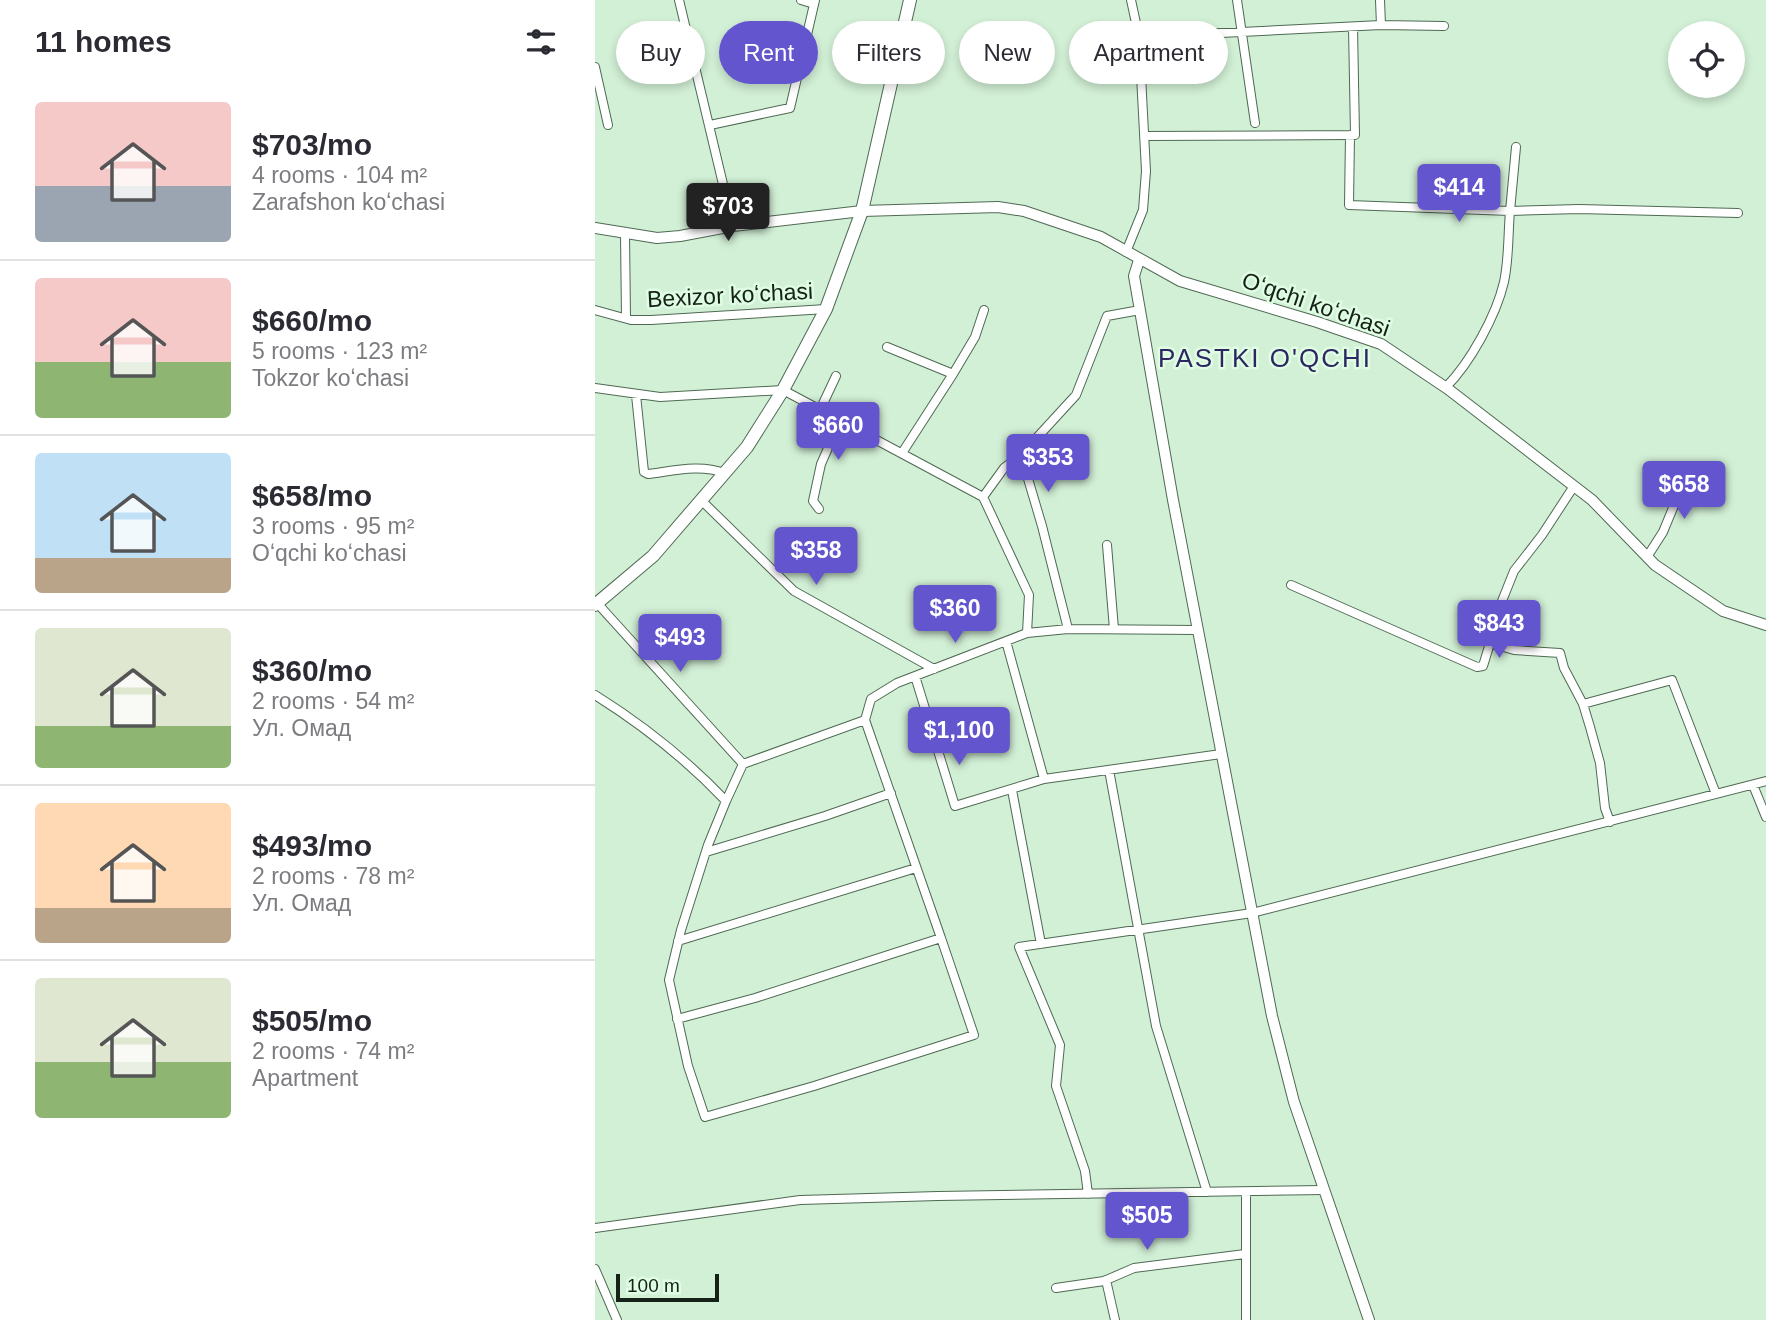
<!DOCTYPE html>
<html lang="en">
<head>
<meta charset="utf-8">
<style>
	:root { --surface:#fff; --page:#f7f7f7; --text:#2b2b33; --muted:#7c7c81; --line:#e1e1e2; --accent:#6255ce }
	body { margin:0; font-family:Arial,sans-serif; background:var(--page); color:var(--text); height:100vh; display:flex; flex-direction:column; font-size:26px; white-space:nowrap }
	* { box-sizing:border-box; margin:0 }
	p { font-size:23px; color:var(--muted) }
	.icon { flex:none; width:38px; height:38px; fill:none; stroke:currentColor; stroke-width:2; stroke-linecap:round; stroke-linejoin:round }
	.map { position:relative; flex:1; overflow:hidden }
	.sheet { display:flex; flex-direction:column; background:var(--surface); width:595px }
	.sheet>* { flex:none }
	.hud { position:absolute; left:21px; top:21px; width:665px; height:63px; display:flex; gap:14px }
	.fabs { position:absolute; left:1073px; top:21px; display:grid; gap:14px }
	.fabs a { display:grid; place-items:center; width:77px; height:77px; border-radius:50%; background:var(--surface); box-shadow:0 4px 10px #0003; font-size:35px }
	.scale { position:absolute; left:21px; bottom:18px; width:103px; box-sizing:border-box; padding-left:7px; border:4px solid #162118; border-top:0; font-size:19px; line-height:24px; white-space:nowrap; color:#162118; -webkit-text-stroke:5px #dffde3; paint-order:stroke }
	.price { position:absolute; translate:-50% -60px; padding:0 16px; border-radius:7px; background:var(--accent); color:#fff; font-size:23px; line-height:46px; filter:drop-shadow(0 2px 4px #0008) }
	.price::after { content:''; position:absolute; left:50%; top:42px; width:21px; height:16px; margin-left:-10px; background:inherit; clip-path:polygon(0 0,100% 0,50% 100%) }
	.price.on { background:#222; color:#fff }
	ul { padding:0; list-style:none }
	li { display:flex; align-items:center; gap:21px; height:175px; padding:0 35px }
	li+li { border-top:2px solid var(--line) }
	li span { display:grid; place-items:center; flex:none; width:196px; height:140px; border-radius:7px; color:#555 }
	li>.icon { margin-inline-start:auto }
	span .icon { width:84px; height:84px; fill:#fffc; stroke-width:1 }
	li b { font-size:30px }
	h2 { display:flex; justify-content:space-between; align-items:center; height:84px; padding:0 35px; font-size:30px }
	.chip { padding:0 24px; border-radius:32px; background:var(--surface); box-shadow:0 4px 10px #0003; font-size:24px; line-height:63px }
	.chip.on { background:var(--accent); color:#fff }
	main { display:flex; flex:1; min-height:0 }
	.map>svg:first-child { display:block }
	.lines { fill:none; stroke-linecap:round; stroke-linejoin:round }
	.street-casing { stroke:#4f6953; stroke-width:10 }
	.secondary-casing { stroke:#4f6953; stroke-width:12 }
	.primary-casing { stroke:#4f6953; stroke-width:14 }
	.street { stroke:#fff; stroke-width:8 }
	.secondary { stroke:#fff; stroke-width:10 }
	.primary { stroke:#fff; stroke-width:12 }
	.labels { text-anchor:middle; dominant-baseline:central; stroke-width:5; stroke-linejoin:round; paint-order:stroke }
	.street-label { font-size:23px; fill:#162118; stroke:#dffde3 }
	.quarter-label { font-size:26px; letter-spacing:2px; fill:#2c2661; stroke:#dffde3 }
</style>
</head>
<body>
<main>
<section class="sheet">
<h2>11 homes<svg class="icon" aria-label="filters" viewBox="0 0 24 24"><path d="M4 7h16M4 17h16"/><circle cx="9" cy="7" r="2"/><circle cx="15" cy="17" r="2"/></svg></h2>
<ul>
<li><span style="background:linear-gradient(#f6c9c9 60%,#9aa5b1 0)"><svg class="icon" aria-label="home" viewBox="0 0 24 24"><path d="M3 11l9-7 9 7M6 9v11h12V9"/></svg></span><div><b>$703/mo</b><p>4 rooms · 104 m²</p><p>Zarafshon koʻchasi</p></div></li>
<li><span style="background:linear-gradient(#f6c9c9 60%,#8fb573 0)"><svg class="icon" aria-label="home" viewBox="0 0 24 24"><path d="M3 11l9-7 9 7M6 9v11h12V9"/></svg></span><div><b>$660/mo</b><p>5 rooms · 123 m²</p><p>Tokzor koʻchasi</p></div></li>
<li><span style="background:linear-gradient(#bfe0f5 75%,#b9a48a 0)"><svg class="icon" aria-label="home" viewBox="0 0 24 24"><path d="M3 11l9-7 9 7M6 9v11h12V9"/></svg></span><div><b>$658/mo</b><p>3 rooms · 95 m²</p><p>Oʻqchi koʻchasi</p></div></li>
<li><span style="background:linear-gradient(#dfe7d0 70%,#8fb573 0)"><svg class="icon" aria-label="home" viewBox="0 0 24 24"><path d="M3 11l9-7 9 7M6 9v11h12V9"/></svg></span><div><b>$360/mo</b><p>2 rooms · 54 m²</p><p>Ул. Омад</p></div></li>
<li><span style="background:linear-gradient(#ffd9b3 75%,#b9a48a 0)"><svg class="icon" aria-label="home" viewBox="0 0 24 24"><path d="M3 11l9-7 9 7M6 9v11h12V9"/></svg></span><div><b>$493/mo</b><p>2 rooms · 78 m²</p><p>Ул. Омад</p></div></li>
<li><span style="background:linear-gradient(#dfe7d0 60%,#8fb573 0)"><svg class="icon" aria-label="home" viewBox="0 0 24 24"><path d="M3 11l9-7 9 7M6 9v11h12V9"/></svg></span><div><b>$505/mo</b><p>2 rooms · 74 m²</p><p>Apartment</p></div></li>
</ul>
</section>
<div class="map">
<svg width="1171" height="1320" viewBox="0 0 1171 1320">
	<rect width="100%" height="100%" fill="#d2f0d6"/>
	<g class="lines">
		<g class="street-casing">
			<path id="street" d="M84,0L138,226
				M206,0L219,4
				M536,0L544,37L786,25L849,26
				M642,0L660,123
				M785,0L786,25
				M0,67L13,125
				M115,125L195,108L220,0
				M755,135L754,205L915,211C913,234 914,259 909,282C901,316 875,363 851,387
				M549,136L760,135L758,27
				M921,147L915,211L984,209L1143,213
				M30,234L31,318
				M531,252L548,210L551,171L544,37
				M0,310L36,320H56L231,309
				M292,347L358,374L380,337L389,310
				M0,388L65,397L188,390L388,497L434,595L432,633
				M41,395L49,472L53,474C78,471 105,464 129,473
				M225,410L241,376
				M307,453L358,374
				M426,455L481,395L512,316L545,310
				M979,486L947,535L919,571L899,621L895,643L919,650L965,653L969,668L988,704L995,727L1005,763L1010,808L1015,822
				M388,497L409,468L426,455L447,526L473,629
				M106,500L199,591L339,669
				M224,509L218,501L226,464L245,421
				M512,545L519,629
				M1052,557L1068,532L1085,491L1080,478
				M696,585L882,667L888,666L895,643
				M2,603L148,764
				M411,641L449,779L626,754
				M320,676L360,806L449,779
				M0,695C48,725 92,760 131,801L148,764L270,720L276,699L302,683L432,633L473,629L603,630
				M988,704L1077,680L1121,794
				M270,720L346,938
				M514,770L561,1026L612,1192
				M1158,785L1171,817
				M417,790L446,944
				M111,852L230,816L296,793
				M83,941L321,868
				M82,1019L160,998L346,938L379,1035L219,1086L110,1117L93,1066L74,980L86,930L113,845L131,801
				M651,1192V1320
				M493,1194L490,1171L461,1086L465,1045L424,947L657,913L1171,781
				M0,1228L205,1200L343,1196L729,1190
				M0,1269L22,1320
				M511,1280L520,1320
				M461,1288L509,1281L539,1268L650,1254"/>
		</g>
		<g class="secondary-casing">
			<path id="secondary" d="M0,228L62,238L85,236L138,226L267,211L403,207L429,211L506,237L585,281L722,322L786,344L853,389L997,500L1060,565L1128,611L1171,625
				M544,260L539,276L578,500L677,1016L699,1102L774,1320"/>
		</g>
		<g class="primary-casing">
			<path id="primary" d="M0,605L58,556L152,447L188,390L231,309L267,211L315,0"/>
		</g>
		<use href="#street" class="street"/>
		<use href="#secondary" class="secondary"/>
		<use href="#primary" class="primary"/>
	</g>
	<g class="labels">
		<g class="street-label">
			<text transform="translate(135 295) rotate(-3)">Bexizor koʻchasi</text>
			<text transform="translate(721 304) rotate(19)">Oʻqchi koʻchasi</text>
		</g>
		<g class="quarter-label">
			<text x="670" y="358">PASTKI O'QCHI</text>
		</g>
	</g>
</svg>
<div class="fabs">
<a><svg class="icon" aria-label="locate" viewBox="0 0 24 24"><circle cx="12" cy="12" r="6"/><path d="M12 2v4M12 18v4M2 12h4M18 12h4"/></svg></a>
</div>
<div class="scale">100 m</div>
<b class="price" style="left:864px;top:224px">$414</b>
<b class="price on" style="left:133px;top:243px">$703</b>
<b class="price" style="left:243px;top:462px">$660</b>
<b class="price" style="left:453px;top:494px">$353</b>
<b class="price" style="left:1089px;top:521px">$658</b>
<b class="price" style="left:221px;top:587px">$358</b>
<b class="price" style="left:360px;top:645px">$360</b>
<b class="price" style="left:904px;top:660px">$843</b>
<b class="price" style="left:85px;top:674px">$493</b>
<b class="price" style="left:364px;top:767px">$1,100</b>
<b class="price" style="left:552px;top:1252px">$505</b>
<div class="hud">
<a class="chip">Buy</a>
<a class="chip on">Rent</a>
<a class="chip">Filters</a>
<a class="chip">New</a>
<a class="chip">Apartment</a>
</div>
</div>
</main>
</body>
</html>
